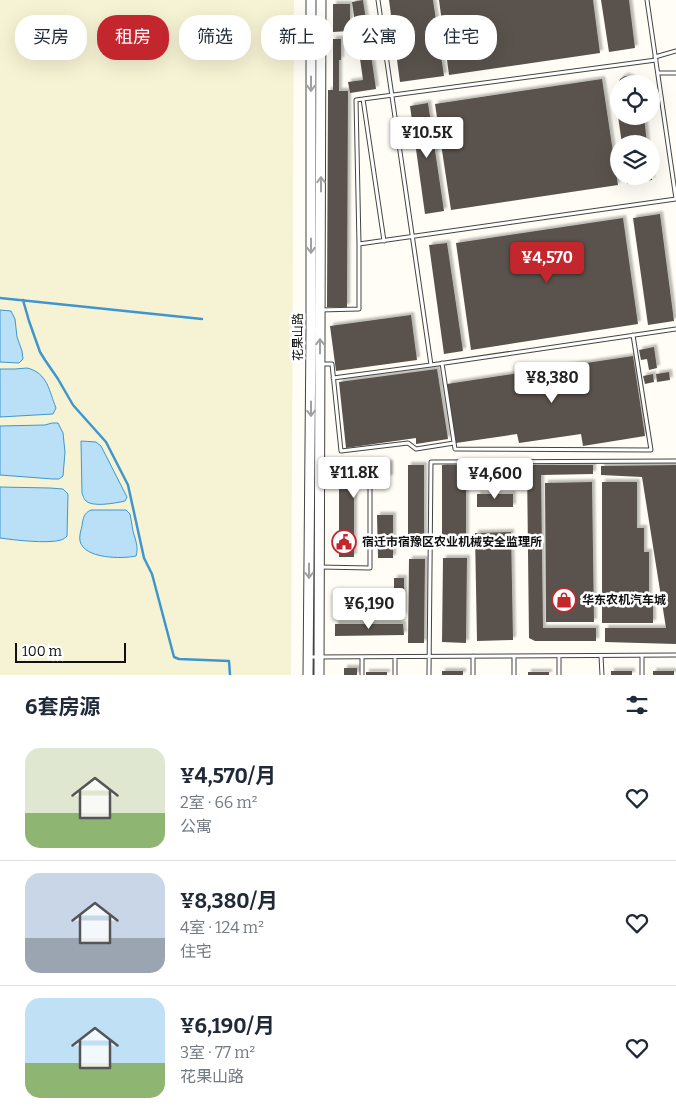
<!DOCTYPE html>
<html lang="zh">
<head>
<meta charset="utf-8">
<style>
	:root { --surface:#fff; --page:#f6f6f7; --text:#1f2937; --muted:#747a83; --line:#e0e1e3; --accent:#c4262e }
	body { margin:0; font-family:Bitter,"Noto Sans SC",serif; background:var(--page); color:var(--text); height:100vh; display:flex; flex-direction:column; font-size:19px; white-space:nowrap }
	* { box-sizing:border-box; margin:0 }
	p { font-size:16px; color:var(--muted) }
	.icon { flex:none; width:28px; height:28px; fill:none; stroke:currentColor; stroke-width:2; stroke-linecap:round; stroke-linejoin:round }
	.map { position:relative; height:675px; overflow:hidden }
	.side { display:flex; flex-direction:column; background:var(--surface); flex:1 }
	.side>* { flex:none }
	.hud { position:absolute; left:15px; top:15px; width:646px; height:45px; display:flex; gap:10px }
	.controls { position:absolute; left:610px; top:75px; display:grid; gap:10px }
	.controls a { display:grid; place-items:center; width:50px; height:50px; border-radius:50%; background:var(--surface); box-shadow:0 5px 20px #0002; font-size:25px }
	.scale { position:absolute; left:15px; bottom:12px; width:111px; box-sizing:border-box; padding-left:5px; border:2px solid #111; border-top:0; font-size:14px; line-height:18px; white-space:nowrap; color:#111; -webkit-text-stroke:4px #fff; paint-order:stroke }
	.price { position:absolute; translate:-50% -42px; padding:0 11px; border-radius:5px; background:#fff; color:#222; font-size:16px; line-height:32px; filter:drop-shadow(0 1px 2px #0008) }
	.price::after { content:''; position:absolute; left:50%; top:30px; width:15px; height:11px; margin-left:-8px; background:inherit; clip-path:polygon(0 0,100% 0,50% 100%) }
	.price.on { background:var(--accent); color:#fff }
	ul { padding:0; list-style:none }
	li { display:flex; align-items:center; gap:15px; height:125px; padding:0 25px }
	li+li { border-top:1px solid var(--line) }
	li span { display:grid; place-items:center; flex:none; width:140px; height:100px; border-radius:15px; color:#555 }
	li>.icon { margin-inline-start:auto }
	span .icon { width:60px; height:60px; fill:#fffc; stroke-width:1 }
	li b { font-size:21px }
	h2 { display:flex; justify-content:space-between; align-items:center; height:60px; padding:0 25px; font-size:21px }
	.tag { padding:0 18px; border-radius:20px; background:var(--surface); box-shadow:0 5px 20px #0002; font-size:18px; line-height:45px }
	.tag.on { background:var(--accent); color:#fff }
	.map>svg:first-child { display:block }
	.farmland { fill:#f6f3d4 }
	.water { fill:#b9e0f7; stroke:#3f96cf }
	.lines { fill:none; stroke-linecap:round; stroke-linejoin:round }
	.stream { stroke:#3f96cf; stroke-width:2.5 }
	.building { fill:#5a524d; filter:url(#shadow) }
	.service-casing { stroke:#444; stroke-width:5 }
	.tertiary-casing { stroke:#444; stroke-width:11 }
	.service { stroke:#fff; stroke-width:3 }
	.tertiary { stroke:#fff; stroke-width:9 }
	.oneway { stroke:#a0a0a0 }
	.labels { text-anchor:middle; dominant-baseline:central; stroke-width:5; stroke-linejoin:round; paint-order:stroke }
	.street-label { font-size:12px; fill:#111; stroke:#fff }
	.poi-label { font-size:12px; font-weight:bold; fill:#111; stroke:#fff; text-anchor:start }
</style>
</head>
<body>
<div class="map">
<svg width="676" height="675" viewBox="0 0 676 675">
	<defs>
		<filter id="shadow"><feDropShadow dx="3" dy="-3" stdDeviation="1" flood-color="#0004"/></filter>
	</defs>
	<rect width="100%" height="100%" fill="#fffdf5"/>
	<path class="farmland" d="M0,0H294L291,675H0Z"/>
	<path class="water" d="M0,310L11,311L15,319L17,337L22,351L23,359L19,363L0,362Z
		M27,368C48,373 49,391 56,408L53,414L0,417V369H15Z
		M52,423H58L63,433L65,452L63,476L59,479H53L0,475V426L45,425Z
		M81,441L96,442L101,446L127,497L125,501C116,503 91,508 85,500C84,499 82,493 82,493Z
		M0,487L50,488L63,489L68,494L67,536C65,538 64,539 61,540C48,544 14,540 0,538Z
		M91,510H126L130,514C131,519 132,525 133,531C135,539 139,547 136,556C122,559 84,559 80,541C79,536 81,530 82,526C83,518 84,513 91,510Z"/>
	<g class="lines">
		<path class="stream" d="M0,298L202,319
			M23,300L29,321L40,352L45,360L58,379L73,405L106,442L128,485L144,558L152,574L174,657L179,659L229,661L230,675"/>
	</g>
	<path class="building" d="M363,0L376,89L350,93L348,82L363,80L352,2Z
		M389,0H433L444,76L400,82Z
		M439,0H593L600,53L449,75Z
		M601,0H629L635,48L609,52Z
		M333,4H350V31L333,32Z
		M333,39H341V60H339V91H348L347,307H327L328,90H333Z
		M625,76L632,78L635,84H618L620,79Z
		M602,79L618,185L451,210L435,104Z
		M619,86V113H618L614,87Z
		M428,103L444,211L425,214L410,106Z
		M618,116H644L647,144H622Z
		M626,176H652V180L627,184Z
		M660,214L674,321L648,325L633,218Z
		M623,218L638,324L471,350L456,243Z
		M447,243L463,351L444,354L429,245Z
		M411,315L417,360L336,371L330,326Z
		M654,347L657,368L649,370L647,359L641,360L639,350Z
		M633,356L645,436L583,446L581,434L519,443L517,434L456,443L447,384Z
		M437,369L448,439L416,444V438L346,448L339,382Z
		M669,372L670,380L657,382L656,374Z
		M653,374L654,382L645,384L643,376Z
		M339,463H390V478H354V557H339Z
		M408,465H424V548H408Z
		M442,465H466V547H442Z
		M527,465H593V474L541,475L543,628H596V641H535L529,638Z
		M676,465V644L605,642V628H666L642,477L601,475V466Z
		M592,482L594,622H546L545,483Z
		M602,482H637V528H644V552H649V599H653V623H602Z
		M477,494H513V507H477Z
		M377,515H393V558H378Z
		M511,532L513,640L477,641L475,533Z
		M443,558H467L466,643L442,642Z
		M409,559H425L424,643H408Z
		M394,578H404V616H337V595H394Z
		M335,624H403L404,635L335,636Z
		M344,668H357V675H344Z
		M442,671H463V675H442Z
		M611,671H632V675H611Z
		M653,671H674V675H653Z
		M366,672H387V675H366Z
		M528,672H549V675H528Z"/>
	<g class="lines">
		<g class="service-casing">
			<path id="service" d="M378,0L431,365L676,329
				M647,0L676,199
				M655,57L676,51
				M658,73H676
				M384,241L363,99L656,60
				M359,244L356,100L363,99
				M320,310L359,309V244L676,199
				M442,363L455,449L651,450L633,335
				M321,364H332L341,451L408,443L416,449L454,443
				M333,378L431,365
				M320,567L370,568V485
				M601,656L602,675
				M309,657L676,655
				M362,675V657
				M395,675V657
				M429,675L431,462L676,461
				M473,675V656
				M514,675V656
				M559,675V656
				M642,675V656"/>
		</g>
		<g class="tertiary-casing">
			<path id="tertiary" d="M308,675L311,331V0
				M319,675L321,0"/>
		</g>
		<use href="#service" class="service"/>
		<use href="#tertiary" class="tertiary"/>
	</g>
	<defs><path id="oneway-shaft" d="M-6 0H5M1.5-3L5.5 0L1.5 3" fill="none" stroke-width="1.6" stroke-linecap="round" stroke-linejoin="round" transform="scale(1.25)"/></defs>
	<g class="oneway">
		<use href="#oneway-shaft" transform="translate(311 84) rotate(90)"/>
		<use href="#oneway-shaft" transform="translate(321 184) rotate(-90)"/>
		<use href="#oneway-shaft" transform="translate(311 246) rotate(90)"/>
		<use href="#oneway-shaft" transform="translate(320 346) rotate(-90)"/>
		<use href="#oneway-shaft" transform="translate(311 409) rotate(90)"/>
		<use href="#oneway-shaft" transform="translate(309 571) rotate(90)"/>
	</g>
	<defs>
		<g id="civic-ring" transform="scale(1.25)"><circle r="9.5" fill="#fff" stroke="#c4262e" stroke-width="1.5"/><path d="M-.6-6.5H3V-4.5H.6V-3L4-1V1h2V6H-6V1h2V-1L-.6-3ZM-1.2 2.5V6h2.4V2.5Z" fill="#c4262e"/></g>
		<g id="shop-ring" transform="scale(1.25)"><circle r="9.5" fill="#fff" stroke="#c4262e" stroke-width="1.5"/><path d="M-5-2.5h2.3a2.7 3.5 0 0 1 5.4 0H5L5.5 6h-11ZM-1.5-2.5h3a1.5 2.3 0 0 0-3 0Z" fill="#c4262e"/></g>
	</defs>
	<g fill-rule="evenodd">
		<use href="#civic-ring" x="344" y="542"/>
		<use href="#shop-ring" x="564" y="600"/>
	</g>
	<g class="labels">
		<g class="street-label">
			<text transform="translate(298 337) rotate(-90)">花果山路</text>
		</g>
		<g class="poi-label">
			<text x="362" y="542">宿迁市宿豫区农业机械安全监理所</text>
			<text x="582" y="600">华东农机汽车城</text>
		</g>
	</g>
</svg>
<div class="controls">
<a><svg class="icon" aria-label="locate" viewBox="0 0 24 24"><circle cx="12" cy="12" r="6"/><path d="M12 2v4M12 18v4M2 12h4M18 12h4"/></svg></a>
<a><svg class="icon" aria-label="layers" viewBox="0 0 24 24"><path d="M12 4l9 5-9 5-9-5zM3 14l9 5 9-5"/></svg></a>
</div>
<div class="scale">100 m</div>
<b class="price" style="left:427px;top:159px">¥10.5K</b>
<b class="price on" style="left:547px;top:284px">¥4,570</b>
<b class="price" style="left:552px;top:404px">¥8,380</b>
<b class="price" style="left:354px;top:499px">¥11.8K</b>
<b class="price" style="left:495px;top:500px">¥4,600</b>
<b class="price" style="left:369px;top:630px">¥6,190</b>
<div class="hud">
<a class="tag">买房</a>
<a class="tag on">租房</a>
<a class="tag">筛选</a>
<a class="tag">新上</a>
<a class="tag">公寓</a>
<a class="tag">住宅</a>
</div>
</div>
<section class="side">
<h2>6套房源<svg class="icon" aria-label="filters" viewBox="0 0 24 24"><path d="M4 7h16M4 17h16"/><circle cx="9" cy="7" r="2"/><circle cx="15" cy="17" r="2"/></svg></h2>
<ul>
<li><span style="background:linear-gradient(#dfe7d0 65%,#8fb573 0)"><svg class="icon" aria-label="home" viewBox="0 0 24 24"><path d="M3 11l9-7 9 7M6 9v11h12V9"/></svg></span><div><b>¥4,570/月</b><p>2室 · 66 m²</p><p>公寓</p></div><svg class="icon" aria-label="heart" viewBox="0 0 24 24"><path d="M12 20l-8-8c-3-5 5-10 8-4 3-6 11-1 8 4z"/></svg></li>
<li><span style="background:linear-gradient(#c9d6e8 65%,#9aa5b1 0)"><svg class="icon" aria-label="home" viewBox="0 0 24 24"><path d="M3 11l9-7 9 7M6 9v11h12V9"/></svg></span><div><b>¥8,380/月</b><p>4室 · 124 m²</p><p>住宅</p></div><svg class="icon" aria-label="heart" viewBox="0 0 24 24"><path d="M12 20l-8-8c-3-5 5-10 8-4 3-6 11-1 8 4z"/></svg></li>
<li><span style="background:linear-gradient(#bfe0f5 65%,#8fb573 0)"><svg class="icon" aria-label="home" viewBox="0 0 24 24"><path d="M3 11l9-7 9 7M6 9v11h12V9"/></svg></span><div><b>¥6,190/月</b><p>3室 · 77 m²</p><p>花果山路</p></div><svg class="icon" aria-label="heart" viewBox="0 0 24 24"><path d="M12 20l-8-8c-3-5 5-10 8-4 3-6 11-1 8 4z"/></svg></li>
</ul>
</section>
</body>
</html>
